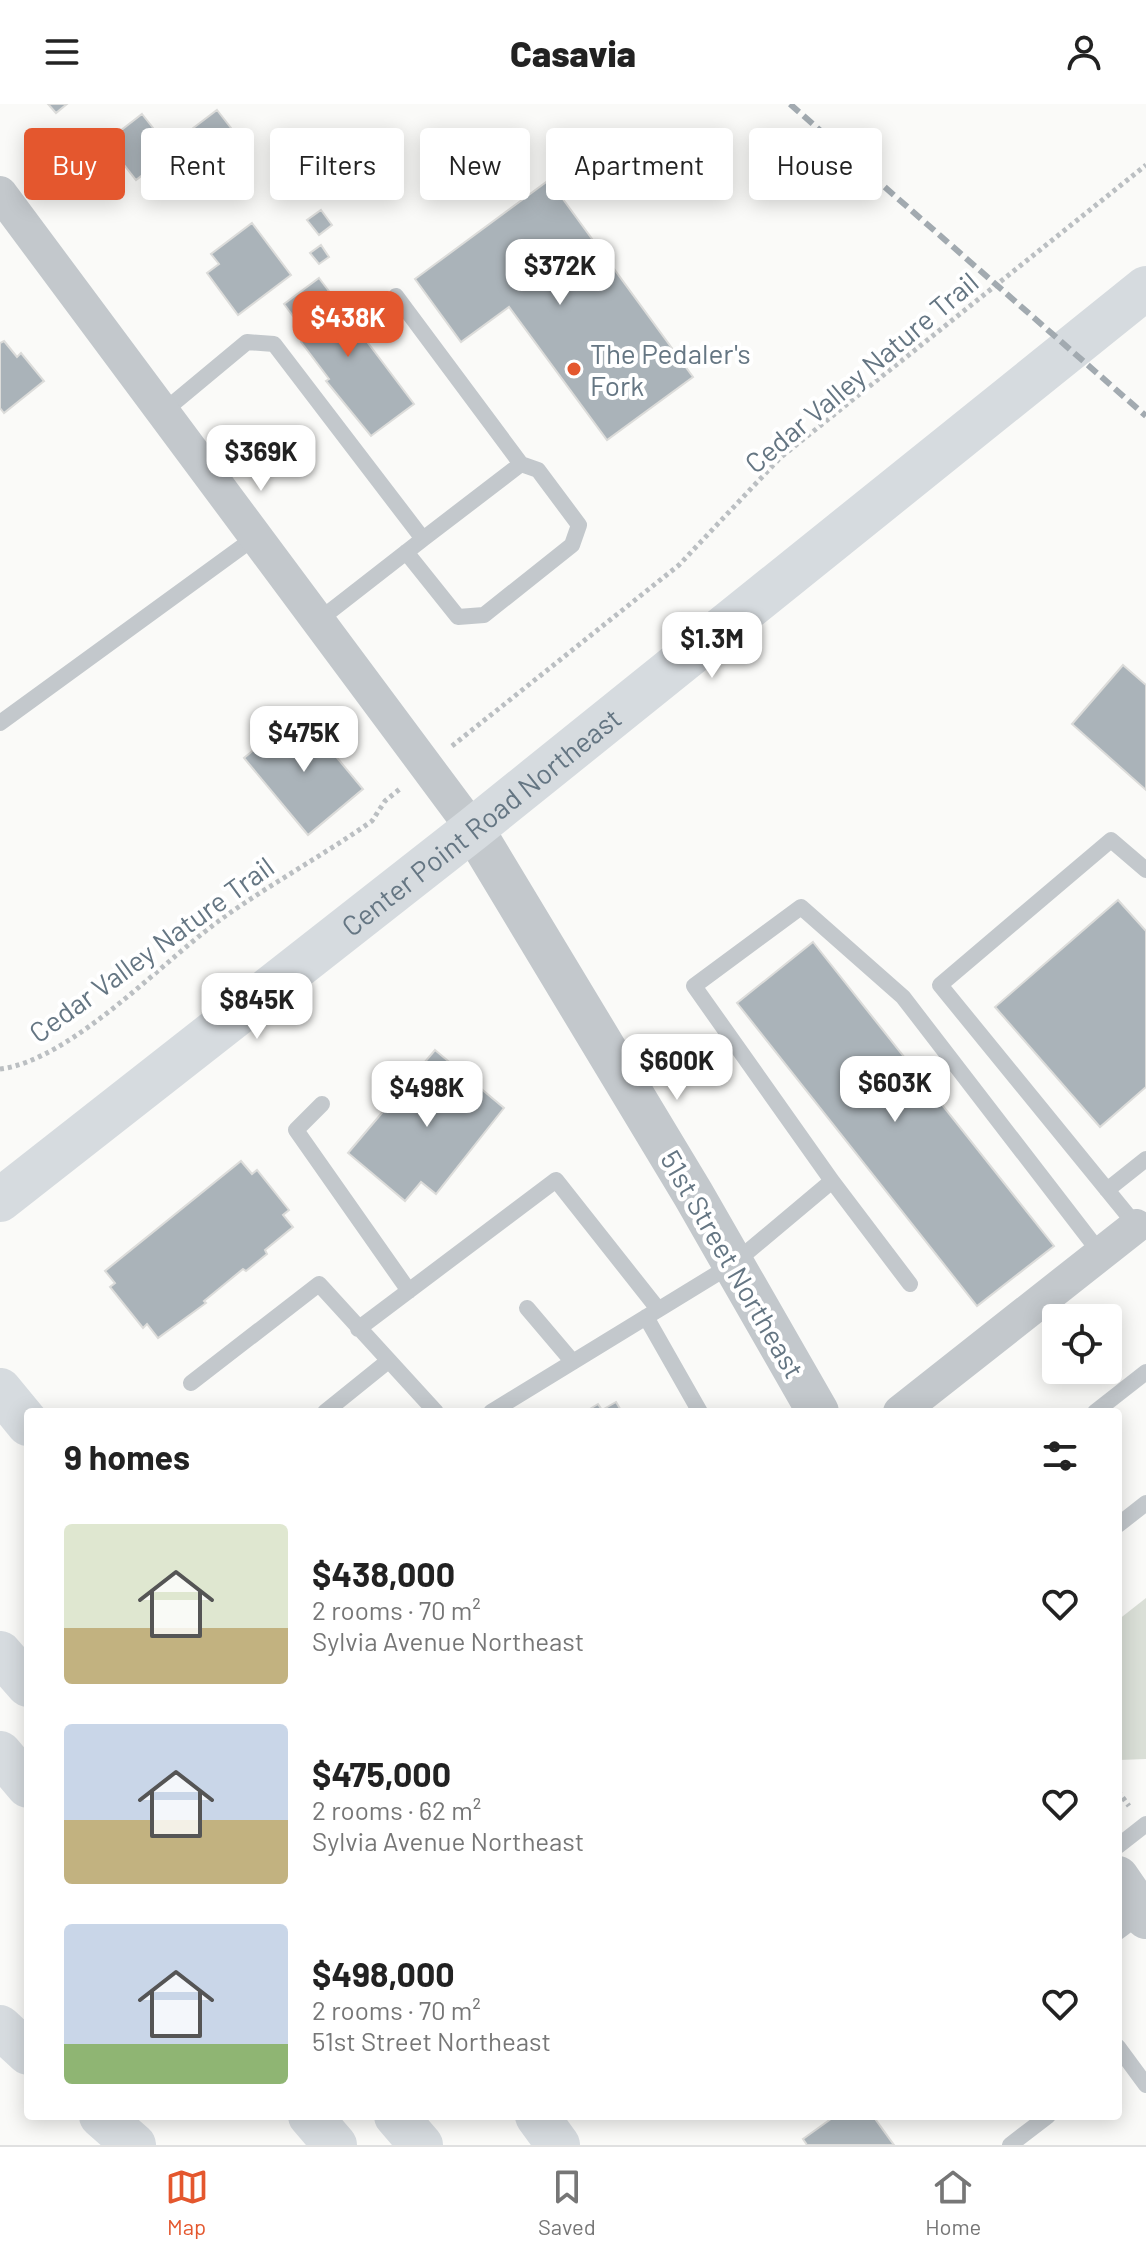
<!DOCTYPE html>
<html lang="en">
<head>
<meta charset="utf-8">
<style>
	:root { --surface:#fff; --page:#f6f6f6; --text:#222; --muted:#767676; --line:#e0e0e0; --accent:#e4572e }
	body { margin:0; font-family:Barlow,sans-serif; background:var(--page); color:var(--text); height:100vh; display:flex; flex-direction:column; font-size:30px; white-space:nowrap }
	* { box-sizing:border-box; margin:0 }
	p { font-size:26px; color:var(--muted) }
	.icon { flex:none; width:44px; height:44px; fill:none; stroke:currentColor; stroke-width:2; stroke-linecap:round; stroke-linejoin:round }
	.map { position:relative; flex:1; overflow:hidden }
	.sheet { position:absolute; left:24px; top:1304px; width:1098px; height:712px; display:flex; flex-direction:column; background:var(--surface); border-radius:8px; box-shadow:0 4px 20px #0003 }
	.sheet>* { flex:none }
	.banner { position:absolute; left:24px; top:24px; width:1098px; height:72px; display:flex; gap:16px }
	.controls { position:absolute; left:1042px; top:1200px; display:grid; gap:16px }
	.controls a { display:grid; place-items:center; width:80px; height:80px; border-radius:8px; background:var(--surface); box-shadow:0 4px 20px #0003; font-size:40px }
	.price { position:absolute; translate:-50% -68px; padding:0 18px; border-radius:16px; background:#fff; color:#222; font-size:26px; line-height:52px; filter:drop-shadow(0 2px 4px #0008) }
	.price::after { content:''; position:absolute; left:50%; top:48px; width:24px; height:18px; margin-left:-12px; background:inherit; clip-path:polygon(0 0,100% 0,50% 100%) }
	.price.on { background:var(--accent); color:#fff }
	ul { padding:0; list-style:none }
	li { display:flex; align-items:center; gap:24px; height:200px; padding:0 40px }
	li span { display:grid; place-items:center; flex:none; width:224px; height:160px; border-radius:8px; color:#555 }
	li>.icon { margin-inline-start:auto }
	span .icon { width:96px; height:96px; fill:#fffc; stroke-width:1 }
	li b { font-size:34px }
	h2 { display:flex; justify-content:space-between; align-items:center; height:96px; padding:0 40px; font-size:34px }
	.tag { padding:0 28px; border-radius:8px; background:var(--surface); box-shadow:0 4px 20px #0003; font-size:28px; line-height:72px }
	.tag.on { background:var(--accent); color:#fff }
	header { display:flex; justify-content:space-between; align-items:center; height:104px; padding:0 40px; background:var(--surface); font-size:36px; font-weight:800 }
	.menu { display:flex; justify-content:space-around; align-items:center; height:112px; border-top:2px solid var(--line); background:var(--surface); font-size:22px; color:var(--muted) }
	.menu a { display:grid; justify-items:center; gap:4px }
	.menu .on { color:var(--accent) }
	.map>svg:first-child { display:block }
	.green { fill:#dadfd7 }
	.building { fill:#aab3b9; stroke:#dcdcda; stroke-width:2 }
	.lines { fill:none; stroke-linecap:round; stroke-linejoin:round }
	.path { stroke:#bbbfc2; stroke-width:5; stroke-dasharray:4 4; stroke-linecap:butt }
	.service { stroke:#c3c8cc; stroke-width:16 }
	.minor { stroke:#c3c8cc; stroke-width:34 }
	.tertiary { stroke:#c3c8cc; stroke-width:42 }
	.secondary { stroke:#d6dbdf; stroke-width:44 }
	.motorway { stroke:#d6dbdf; stroke-width:44 }
	.rail { stroke:#a2aab0; stroke-width:6; stroke-dasharray:12 6; stroke-linecap:butt }
	.poi-dot { fill:#e4572e; stroke:#fff; stroke-width:3 }
	.labels { text-anchor:middle; dominant-baseline:central; stroke-width:8; stroke-linejoin:round; paint-order:stroke }
	.poi-label { font-size:28px; fill:#657683; stroke:#fff; text-anchor:start }
	.street-label { font-size:28px; fill:#657683; stroke:#fff }
</style>
</head>
<body>
<header><svg class="icon" aria-label="menu" viewBox="0 0 24 24"><path d="M4 6h16M4 12h16M4 18h16"/></svg>Casavia<svg class="icon" aria-label="person" viewBox="0 0 24 24"><circle cx="12" cy="8" r="4"/><path d="M4 21q1-7 8-7t8 7"/></svg></header>
<div class="map">
<svg width="1146" height="2041" viewBox="0 0 1146 2041">
	<rect width="100%" height="100%" fill="#fafaf8"/>
	<path class="green" d="M1146,1494V1655L1119,1656L1118,1516Z"/>
	<path class="building" d="M48,0H67L56,9Z
		M217,6L231,24L205,43L192,25Z
		M142,10L172,48L136,76L106,38Z
		M549,76L693,273L607,336L509,203L461,238L415,175Z
		M321,106L332,121L319,131L307,116Z
		M252,119L291,171L238,211L207,169L219,160L211,150Z
		M321,141L329,153L319,160L310,149Z
		M319,174L414,300L371,332L326,277L329,275L301,238L308,232L284,200Z
		M4,237L17,253L21,249L44,277L4,309L0,304V239Z
		M1123,561L1146,581V686L1072,620Z
		M299,608L363,685L308,731L244,654Z
		M1118,796L1146,827V983L1100,1023L995,903Z
		M813,838L1054,1142L977,1202L737,899Z
		M435,946L504,1004L436,1090L421,1078L405,1097L348,1049Z
		M241,1057L252,1070L257,1066L289,1106L283,1111L293,1123L265,1146L267,1150L246,1167L243,1165L204,1197L206,1199L158,1234L147,1220L143,1224L110,1183L115,1179L105,1167Z
		M616,1298L622,1308H585L598,1300L602,1306Z
		M835,2012H873L894,2041H807L803,2035Z"/>
	<g class="lines">
		<path class="path" d="M452,642L679,461L780,354L1146,61
			M0,965C73,956 166,853 227,811C274,778 325,750 372,717L385,697L401,684
			M1118,1687L1129,1702"/>
		<path class="service" d="M396,192L521,360
			M164,307L247,238L274,240L423,435L319,516
			M406,448L458,513L484,511L572,441L579,421L538,366L521,360L423,435
			M0,619L257,432
			M322,1000L296,1026L409,1187
			M832,1077L910,1180
			M1107,1086L1146,1055
			M1139,1125L940,881L1111,736L1146,766
			M527,1204L572,1257
			M646,1213L700,1308
			M358,1225L556,1076L658,1205
			M191,1279L319,1180L436,1308
			M325,1308L387,1258
			M491,1308L733,1160L832,1077L694,882L801,803L903,893L1101,1150
			M1095,1308L1146,1268
			M1118,1421L1146,1399
			M1118,1742L1146,1720
			M1118,1828L1142,1810
			M1118,1943L1146,1981
			M1010,2041L1048,2012"/>
		<path class="minor" d="M0,89L473,725
			M900,1308L1136,1122"/>
		<path class="tertiary" d="M473,725L693,1090L818,1308
			M1118,1773L1146,1814"/>
		<path class="secondary" id="s1" d="M0,1096L473,725L1146,184"/>
		<path class="motorway" d="M0,1286L28,1320
			M0,1549L28,1581
			M0,1649L28,1682
			M0,1923L28,1949
			M101,2012L134,2041
			M310,2012L335,2041
			M396,2012L421,2041
			M537,2012L558,2041"/>
		<path class="rail" d="M790,0L1146,312"/>
	</g>
	<circle class="poi-dot" cx="574" cy="265" r="8"/>
	<g class="labels">
		<g class="poi-label">
			<text x="590" y="249">The Pedaler's<tspan x="590" dy="32">Fork</tspan></text>
		</g>
		<g class="street-label">
			<text transform="translate(861 268) rotate(-40)">Cedar Valley Nature Trail</text>
			<text stroke="none"><textPath href="#s1" startOffset="612">Center Point Road Northeast</textPath></text>
			<text transform="translate(151 845) rotate(-36)">Cedar Valley Nature Trail</text>
			<text transform="translate(733 1160) rotate(60)">51st Street Northeast</text>
		</g>
	</g>
</svg>
<div class="controls">
<a><svg class="icon" aria-label="locate" viewBox="0 0 24 24"><circle cx="12" cy="12" r="6"/><path d="M12 2v4M12 18v4M2 12h4M18 12h4"/></svg></a>
</div>
<b class="price" style="left:560px;top:203px">$372K</b>
<b class="price on" style="left:348px;top:255px">$438K</b>
<b class="price" style="left:261px;top:389px">$369K</b>
<b class="price" style="left:712px;top:576px">$1.3M</b>
<b class="price" style="left:304px;top:670px">$475K</b>
<b class="price" style="left:257px;top:937px">$845K</b>
<b class="price" style="left:677px;top:998px">$600K</b>
<b class="price" style="left:895px;top:1020px">$603K</b>
<b class="price" style="left:427px;top:1025px">$498K</b>
<div class="banner">
<a class="tag on">Buy</a>
<a class="tag">Rent</a>
<a class="tag">Filters</a>
<a class="tag">New</a>
<a class="tag">Apartment</a>
<a class="tag">House</a>
</div>
<section class="sheet">
<h2>9 homes<svg class="icon" aria-label="filters" viewBox="0 0 24 24"><path d="M4 7h16M4 17h16"/><circle cx="9" cy="7" r="2"/><circle cx="15" cy="17" r="2"/></svg></h2>
<ul>
<li><span style="background:linear-gradient(#dfe7d0 65%,#c2b280 0)"><svg class="icon" aria-label="home" viewBox="0 0 24 24"><path d="M3 11l9-7 9 7M6 9v11h12V9"/></svg></span><div><b>$438,000</b><p>2 rooms · 70 m²</p><p>Sylvia Avenue Northeast</p></div><svg class="icon" aria-label="heart" viewBox="0 0 24 24"><path d="M12 20l-8-8c-3-5 5-10 8-4 3-6 11-1 8 4z"/></svg></li>
<li><span style="background:linear-gradient(#c9d6e8 60%,#c2b280 0)"><svg class="icon" aria-label="home" viewBox="0 0 24 24"><path d="M3 11l9-7 9 7M6 9v11h12V9"/></svg></span><div><b>$475,000</b><p>2 rooms · 62 m²</p><p>Sylvia Avenue Northeast</p></div><svg class="icon" aria-label="heart" viewBox="0 0 24 24"><path d="M12 20l-8-8c-3-5 5-10 8-4 3-6 11-1 8 4z"/></svg></li>
<li><span style="background:linear-gradient(#c9d6e8 75%,#8fb573 0)"><svg class="icon" aria-label="home" viewBox="0 0 24 24"><path d="M3 11l9-7 9 7M6 9v11h12V9"/></svg></span><div><b>$498,000</b><p>2 rooms · 70 m²</p><p>51st Street Northeast</p></div><svg class="icon" aria-label="heart" viewBox="0 0 24 24"><path d="M12 20l-8-8c-3-5 5-10 8-4 3-6 11-1 8 4z"/></svg></li>
</ul>
</section>
</div>
<nav class="menu">
<a class="on"><svg class="icon" aria-label="map" viewBox="0 0 24 24"><path d="M3 6l6-2 6 2 6-2v14l-6 2-6-2-6 2zM9 4v14M15 6v14"/></svg>Map</a>
<a><svg class="icon" aria-label="saved" viewBox="0 0 24 24"><path d="M7 4h10v16l-5-4-5 4z"/></svg>Saved</a>
<a><svg class="icon" aria-label="home" viewBox="0 0 24 24"><path d="M3 11l9-7 9 7M6 9v11h12V9"/></svg>Home</a>
</nav>
</body>
</html>
